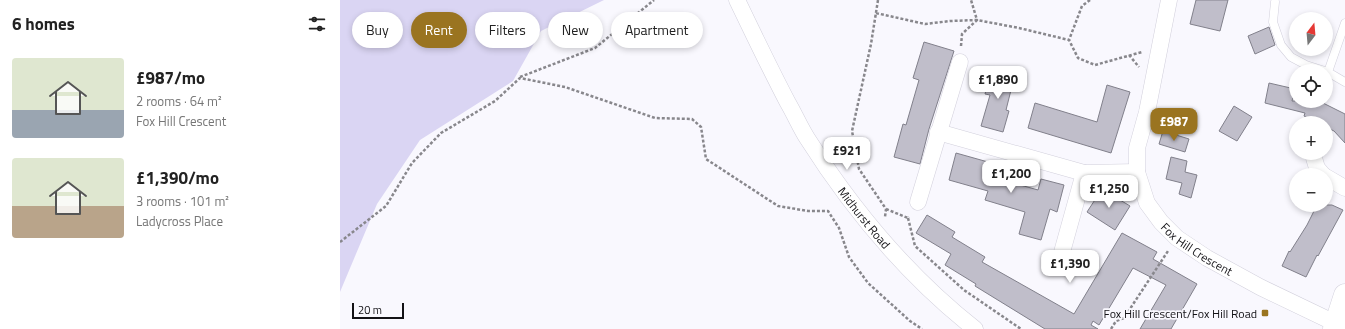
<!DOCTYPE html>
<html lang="en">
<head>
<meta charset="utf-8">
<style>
	:root { --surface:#fff; --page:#f2f2f2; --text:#222; --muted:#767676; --accent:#9a7420 }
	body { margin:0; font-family:"Titillium Web",sans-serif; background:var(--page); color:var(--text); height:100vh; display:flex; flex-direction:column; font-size:15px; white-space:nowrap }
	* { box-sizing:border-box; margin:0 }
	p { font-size:13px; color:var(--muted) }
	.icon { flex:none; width:22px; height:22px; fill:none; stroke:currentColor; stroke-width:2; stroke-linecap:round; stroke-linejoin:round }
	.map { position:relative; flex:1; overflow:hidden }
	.panel { display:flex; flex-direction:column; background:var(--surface); width:340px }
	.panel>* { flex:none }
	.hud { position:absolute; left:12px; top:12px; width:380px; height:36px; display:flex; gap:8px }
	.needle { width:26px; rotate:16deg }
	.controls { position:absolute; left:949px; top:12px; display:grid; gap:8px }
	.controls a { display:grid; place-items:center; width:44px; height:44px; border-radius:50%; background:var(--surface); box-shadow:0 2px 6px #0003; font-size:20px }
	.scale { position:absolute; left:12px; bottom:10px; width:52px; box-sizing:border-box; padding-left:4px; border:2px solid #131216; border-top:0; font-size:11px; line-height:14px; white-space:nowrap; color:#131216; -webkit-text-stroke:3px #f9f8fe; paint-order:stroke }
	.price { position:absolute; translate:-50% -34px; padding:0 9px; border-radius:8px; background:#fff; color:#222; font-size:13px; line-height:26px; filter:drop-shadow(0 1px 2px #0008) }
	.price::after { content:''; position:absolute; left:50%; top:24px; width:12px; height:9px; margin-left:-6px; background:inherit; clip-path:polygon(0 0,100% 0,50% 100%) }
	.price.selected { background:var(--accent); color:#fff }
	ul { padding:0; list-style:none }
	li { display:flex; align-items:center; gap:12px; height:100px; padding:0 12px }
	li span { display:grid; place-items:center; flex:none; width:112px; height:80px; border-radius:4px; color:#555 }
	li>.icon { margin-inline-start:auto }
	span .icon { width:48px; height:48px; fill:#fffc; stroke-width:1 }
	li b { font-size:17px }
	h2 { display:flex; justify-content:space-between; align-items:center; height:48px; padding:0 12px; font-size:17px }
	.chip { padding:0 14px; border-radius:18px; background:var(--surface); box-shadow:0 2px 6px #0003; font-size:14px; line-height:36px }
	.chip.selected { background:var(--accent); color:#fff }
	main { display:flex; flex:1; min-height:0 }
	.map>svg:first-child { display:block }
	.green { fill:#dad5f3 }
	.building { fill:#c0beca; stroke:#81808b }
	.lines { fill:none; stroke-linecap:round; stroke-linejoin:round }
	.lane-casing { stroke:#d2d0dc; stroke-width:9 }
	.street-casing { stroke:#d2d0dc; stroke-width:17 }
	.secondary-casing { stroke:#d2d0dc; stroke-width:23 }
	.path { stroke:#88878c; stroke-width:2.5; stroke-dasharray:3 2; stroke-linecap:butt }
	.lane { stroke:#fff; stroke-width:8 }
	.street { stroke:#fff; stroke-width:16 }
	.secondary { stroke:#fff; stroke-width:22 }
	.poi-dot { fill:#9a7420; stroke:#f9f8fe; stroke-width:1.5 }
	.labels { text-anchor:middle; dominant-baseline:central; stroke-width:3.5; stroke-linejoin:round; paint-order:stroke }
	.street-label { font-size:12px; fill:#131216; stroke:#f9f8fe }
	.poi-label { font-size:12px; fill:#131216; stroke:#f9f8fe; text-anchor:end }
</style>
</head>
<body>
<main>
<section class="panel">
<h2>6 homes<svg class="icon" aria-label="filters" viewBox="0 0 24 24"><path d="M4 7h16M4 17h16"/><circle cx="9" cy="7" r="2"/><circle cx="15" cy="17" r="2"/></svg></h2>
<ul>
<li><span style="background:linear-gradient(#dfe7d0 65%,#9aa5b1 0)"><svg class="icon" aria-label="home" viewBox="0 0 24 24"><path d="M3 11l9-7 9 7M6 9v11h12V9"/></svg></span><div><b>£987/mo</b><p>2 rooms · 64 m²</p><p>Fox Hill Crescent</p></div></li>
<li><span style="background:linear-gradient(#dfe7d0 60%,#b9a48a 0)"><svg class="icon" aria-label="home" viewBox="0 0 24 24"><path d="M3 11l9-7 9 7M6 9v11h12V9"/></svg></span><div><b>£1,390/mo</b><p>3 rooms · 101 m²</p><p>Ladycross Place</p></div></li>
</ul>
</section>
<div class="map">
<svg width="1005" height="329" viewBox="0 0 1005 329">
	<rect width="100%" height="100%" fill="#f9f8fe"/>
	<path class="green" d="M0,0H264L201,31L173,81L80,140L37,204L0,292Z"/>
	<path class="building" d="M856,0H888L880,31L850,24Z
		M929,27L935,45L915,54L908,36Z
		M584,42L614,51L589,129L580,164L554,157L563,124L566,125L579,80L573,78Z
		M652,68L675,74L666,110L669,111L663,132L641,126L650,95L645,94Z
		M929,83L955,89L952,101H979L1005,114V143L994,131L986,127V123L976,122L964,116L965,113L925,103Z
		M767,85L790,92L771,153L688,128L695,103L757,122Z
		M894,106L912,117L897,141L879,131Z
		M823,131L849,139L845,152L819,144Z
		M616,153L648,162L645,175L698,190L701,179L724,185L717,212L710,209L701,240L679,234L685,212L645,200L648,191L609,180Z
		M831,157L847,161L845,172L857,175L851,198L839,194L842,183L826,179Z
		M762,189L790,206L775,230L747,212Z
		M977,205H992L1003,210L978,256L977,255L966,277L942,266L949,251L950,252L967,225Z
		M587,215L615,232L612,237L645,257L642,262L734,314L782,233L817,252L813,259L857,284L831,329H800L826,285L793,268L759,325L753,321L751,325L758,329H705L635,286L636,284L605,265L611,254L576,233Z"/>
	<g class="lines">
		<g class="lane-casing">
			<path id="lane" d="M935,2L933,22L941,45L951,57L966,65L985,71
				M986,71L1005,82
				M988,72L1005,23"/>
		</g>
		<g class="street-casing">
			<g id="street">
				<path id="s1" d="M397,0C414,35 430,69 448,103C455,115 460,127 467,138C512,209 569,277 635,329"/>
				<path id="s2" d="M829,0L807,112L797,148V172L807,203L821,222L837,238L867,258L920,287L995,323"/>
				<path d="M598,132L744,173L797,172"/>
				<path d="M974,158L977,168L983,175"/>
				<path d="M986,177L1005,188"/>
				<path d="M578,202L620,62"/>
				<path d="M719,263L744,173"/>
			</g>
		</g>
		<g class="secondary-casing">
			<path id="secondary" d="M994,329L1005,295"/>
		</g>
		<path class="path" d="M538,0L531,44L512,131L519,169L546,209L545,217
			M750,0L742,6L729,40L738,58L755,65L802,52
			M536,13L585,24L610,21L637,20L679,28L729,40
			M621,46L622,34L637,20L631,0
			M789,55L799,67
			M180,77L255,48L314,0
			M546,209L568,218L569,217
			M568,218L575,246L624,290L681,329
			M0,242L46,206L72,163L101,133L155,101L180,78L225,87L315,118L352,119L361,127L366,159L438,206L468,211H488L499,228L509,257L528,283L570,321L582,329
			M771,329L776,321L784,318L828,251"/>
		<use href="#lane" class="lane"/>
		<use href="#street" class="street"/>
		<use href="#secondary" class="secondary"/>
	</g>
	<rect class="poi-dot" x="921" y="309" width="8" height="8" rx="2"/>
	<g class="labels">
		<g class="street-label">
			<text stroke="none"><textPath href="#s1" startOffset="253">Midhurst Road</textPath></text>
			<text stroke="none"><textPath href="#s2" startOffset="277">Fox Hill Crescent</textPath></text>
		</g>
		<g class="poi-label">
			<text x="917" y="313">Fox Hill Crescent/Fox Hill Road</text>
		</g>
	</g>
</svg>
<div class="controls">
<a><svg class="needle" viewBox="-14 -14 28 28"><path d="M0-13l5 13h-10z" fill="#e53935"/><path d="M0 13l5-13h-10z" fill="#767676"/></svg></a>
<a><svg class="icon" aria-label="locate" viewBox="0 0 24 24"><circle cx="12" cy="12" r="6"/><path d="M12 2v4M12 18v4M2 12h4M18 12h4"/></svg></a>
<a>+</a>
<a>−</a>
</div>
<div class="scale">20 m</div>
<b class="price" style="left:658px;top:100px">£1,890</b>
<b class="price selected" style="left:834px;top:142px">£987</b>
<b class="price" style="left:507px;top:171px">£921</b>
<b class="price" style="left:671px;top:194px">£1,200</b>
<b class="price" style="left:769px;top:209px">£1,250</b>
<b class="price" style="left:730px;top:284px">£1,390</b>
<div class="hud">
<a class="chip">Buy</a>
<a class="chip selected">Rent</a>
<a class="chip">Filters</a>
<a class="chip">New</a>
<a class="chip">Apartment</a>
</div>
</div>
</main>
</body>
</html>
